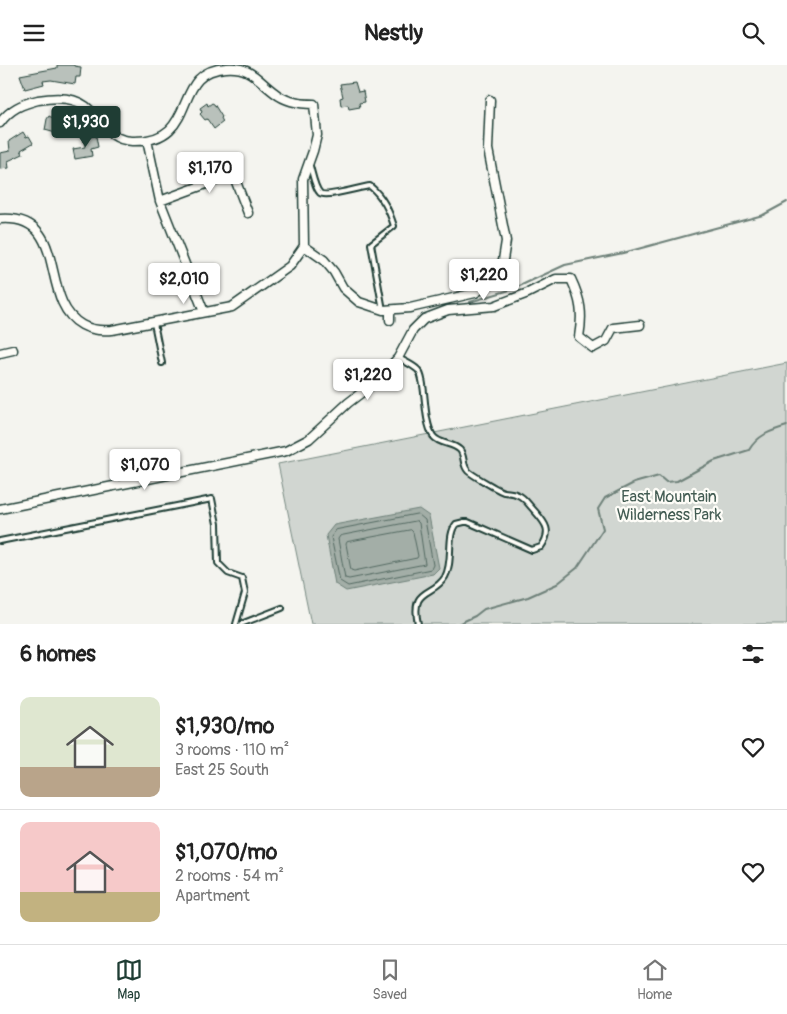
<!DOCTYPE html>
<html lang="en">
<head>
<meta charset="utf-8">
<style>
	:root { --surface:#fff; --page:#f6f6f6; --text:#222; --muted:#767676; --line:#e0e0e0; --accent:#1f3d34 }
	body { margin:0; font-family:Pangolin,sans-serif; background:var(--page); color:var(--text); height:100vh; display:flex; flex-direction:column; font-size:19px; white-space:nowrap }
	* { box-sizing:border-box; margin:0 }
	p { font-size:16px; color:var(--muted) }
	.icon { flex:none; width:28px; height:28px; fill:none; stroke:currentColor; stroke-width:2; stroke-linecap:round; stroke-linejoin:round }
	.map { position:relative; height:559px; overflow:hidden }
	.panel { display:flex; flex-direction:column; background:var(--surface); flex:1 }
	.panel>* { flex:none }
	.price { position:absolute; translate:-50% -42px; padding:0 11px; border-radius:5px; background:#fff; color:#222; font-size:16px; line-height:32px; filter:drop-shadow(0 1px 2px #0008) }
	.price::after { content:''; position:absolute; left:50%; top:30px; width:15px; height:11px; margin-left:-8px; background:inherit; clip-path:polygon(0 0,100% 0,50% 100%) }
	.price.current { background:var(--accent); color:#fff }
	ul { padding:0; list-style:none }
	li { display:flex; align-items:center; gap:15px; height:125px; padding:0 20px }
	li+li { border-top:1px solid var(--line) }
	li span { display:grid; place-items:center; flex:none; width:140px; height:100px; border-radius:10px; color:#555 }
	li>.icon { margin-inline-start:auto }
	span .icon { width:60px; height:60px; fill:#fffc; stroke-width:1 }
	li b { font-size:21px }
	h2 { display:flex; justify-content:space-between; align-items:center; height:60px; padding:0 20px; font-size:21px }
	header { display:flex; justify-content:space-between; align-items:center; height:65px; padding:0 20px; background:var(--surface); font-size:22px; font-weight:800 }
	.tab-bar { display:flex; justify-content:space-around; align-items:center; height:70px; border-top:1px solid var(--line); background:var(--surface); font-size:14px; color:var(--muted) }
	.tab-bar a { display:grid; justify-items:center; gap:2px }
	.tab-bar .current { color:var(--accent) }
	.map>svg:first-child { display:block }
	.green { fill:#d1d6d1; stroke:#788a82 }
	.water { fill:#a3aea7; stroke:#6e8179 }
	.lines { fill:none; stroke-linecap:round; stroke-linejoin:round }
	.shore { stroke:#546a62; stroke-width:1 }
	.stream { stroke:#6e8179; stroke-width:2 }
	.building { fill:#b9c1bb; stroke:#1f3d34 }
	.service-casing { stroke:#1f3d34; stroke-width:8 }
	.minor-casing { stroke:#1f3d34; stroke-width:11 }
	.service { stroke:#fdfcf7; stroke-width:4 }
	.minor { stroke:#fdfcf7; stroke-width:8 }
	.labels { text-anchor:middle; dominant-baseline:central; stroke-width:4.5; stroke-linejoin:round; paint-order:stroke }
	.park-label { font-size:16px; fill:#435c53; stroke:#fdfcf7 }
</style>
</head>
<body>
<header><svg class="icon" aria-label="menu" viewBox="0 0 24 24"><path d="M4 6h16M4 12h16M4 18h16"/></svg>Nestly<svg class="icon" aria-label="search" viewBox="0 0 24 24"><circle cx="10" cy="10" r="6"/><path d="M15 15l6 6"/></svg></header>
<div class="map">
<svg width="787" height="559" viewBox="0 0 787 559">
	<rect width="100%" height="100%" fill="#f4f4ef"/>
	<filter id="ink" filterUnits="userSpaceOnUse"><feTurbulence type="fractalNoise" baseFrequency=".02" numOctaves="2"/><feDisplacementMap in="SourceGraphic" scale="10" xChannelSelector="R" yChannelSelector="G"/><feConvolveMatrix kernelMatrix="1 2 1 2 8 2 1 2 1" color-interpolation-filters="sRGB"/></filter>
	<g filter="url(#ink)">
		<path class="green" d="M787,298V559H311L278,399Z"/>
		<path class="water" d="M419,444L429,451L439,503L433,509L346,526L335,519L326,470L334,460Z"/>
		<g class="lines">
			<path class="shore" d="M418,449L425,455L433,500L431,504L348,521L340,516L331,472L336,465Z
				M417,456L419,458L425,499L349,514L345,513L338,474L340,471Z
				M411,465L413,467L418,491L417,493L354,506L351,505L346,479L347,477Z"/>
			<path class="stream" d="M470,237L513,224L565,200L623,188L763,150L787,137
				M458,559L475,551L484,544L528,532L557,519L577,503L603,464L598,444L605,433L634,418L659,411L666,417L677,416L714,396L749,385C758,370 770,366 787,361"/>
		</g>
		<path class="building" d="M57,0H74V1L81,2L80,12H76L75,19L51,15L43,16L44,19L25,24L20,10L57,3Z
			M355,17L358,27L363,26L365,37L359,38L360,42L349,44L348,40L341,41L340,33L343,32L340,19Z
			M207,38L208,41L212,38L214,39L222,52L221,53L223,57L214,64L207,54L205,55L200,49L202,47L200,43Z
			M53,50L69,55L65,65L61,64L59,69L45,65L47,54L49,51L53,53Z
			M23,67L26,72L29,71L33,78L21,85L23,89L8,96L9,103L0,104V88L10,86L9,76Z
			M96,71L98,82L91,84L92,91L75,94L73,84L85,82L83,73Z"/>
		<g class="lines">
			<g class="service-casing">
				<path id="service" d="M309,98C312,106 314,122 320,128C326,133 360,122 370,121C383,132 389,145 394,161L371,179L383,245
					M154,258L162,298
					M399,293C405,297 413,300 418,305C427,315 422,353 433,371C440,380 452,377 460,385C465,391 462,400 468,406C471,409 499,426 504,427C509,428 513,427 518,430C524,432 528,439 532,443C543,456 554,464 541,482L532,485L468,457H464L456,459C446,471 454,496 445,512C433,532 410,522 418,559
					M0,476L212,434L217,459L218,498L228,508L242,513L245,528L236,559
					M241,559L282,543"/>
			</g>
			<g class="minor-casing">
				<path id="minor" d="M0,58C10,44 22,39 38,35C56,32 77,31 91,46C105,59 109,75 132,76C202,78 169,6 226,3C251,1 257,15 275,28C286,37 300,39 314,39L317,70L313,86L303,114L304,181L290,201L232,242L112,265C101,266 91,265 82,260C37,235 71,149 0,154
					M147,75L160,136L204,247
					M160,136L233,109L248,148
					M304,181L324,195L334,207L343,223L359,237L383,245L410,243L475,228L494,216L503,195L506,176L488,84L490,35
					M390,255V245
					M0,288L13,285
					M0,444L286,386L309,374L348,338L378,315L398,293L413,265L424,254L448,245L494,241L528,228L556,214H571C581,235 583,249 579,272L593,283L606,276L613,263L640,260"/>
			</g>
			<use href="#service" class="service"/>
			<use href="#minor" class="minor"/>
		</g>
	</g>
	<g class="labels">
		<g class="park-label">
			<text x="669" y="432">East Mountain<tspan x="669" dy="18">Wilderness Park</tspan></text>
		</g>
	</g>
</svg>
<b class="price current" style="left:86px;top:83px">$1,930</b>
<b class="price" style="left:210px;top:129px">$1,170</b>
<b class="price" style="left:484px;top:236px">$1,220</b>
<b class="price" style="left:184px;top:240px">$2,010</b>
<b class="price" style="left:368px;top:336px">$1,220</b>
<b class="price" style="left:145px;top:426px">$1,070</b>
</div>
<section class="panel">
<h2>6 homes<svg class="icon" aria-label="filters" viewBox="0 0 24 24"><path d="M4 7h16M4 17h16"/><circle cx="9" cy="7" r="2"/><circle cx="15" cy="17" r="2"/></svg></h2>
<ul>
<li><span style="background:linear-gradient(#dfe7d0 70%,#b9a48a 0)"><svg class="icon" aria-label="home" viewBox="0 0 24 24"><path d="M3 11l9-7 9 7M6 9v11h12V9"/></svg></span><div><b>$1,930/mo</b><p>3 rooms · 110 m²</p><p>East 25 South</p></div><svg class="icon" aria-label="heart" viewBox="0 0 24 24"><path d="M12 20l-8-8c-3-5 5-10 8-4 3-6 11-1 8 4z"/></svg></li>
<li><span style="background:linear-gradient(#f6c9c9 70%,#c2b280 0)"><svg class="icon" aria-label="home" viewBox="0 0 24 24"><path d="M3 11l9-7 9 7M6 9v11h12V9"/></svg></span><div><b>$1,070/mo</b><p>2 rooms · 54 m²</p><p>Apartment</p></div><svg class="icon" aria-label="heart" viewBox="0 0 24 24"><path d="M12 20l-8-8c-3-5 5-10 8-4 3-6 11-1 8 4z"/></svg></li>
</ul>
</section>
<nav class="tab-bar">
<a class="current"><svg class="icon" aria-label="map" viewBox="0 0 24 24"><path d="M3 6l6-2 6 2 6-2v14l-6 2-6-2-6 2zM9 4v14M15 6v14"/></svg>Map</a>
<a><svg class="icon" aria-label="saved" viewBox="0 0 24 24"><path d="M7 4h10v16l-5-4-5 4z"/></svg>Saved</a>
<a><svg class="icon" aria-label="home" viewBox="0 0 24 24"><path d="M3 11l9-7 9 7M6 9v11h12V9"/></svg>Home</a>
</nav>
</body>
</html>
